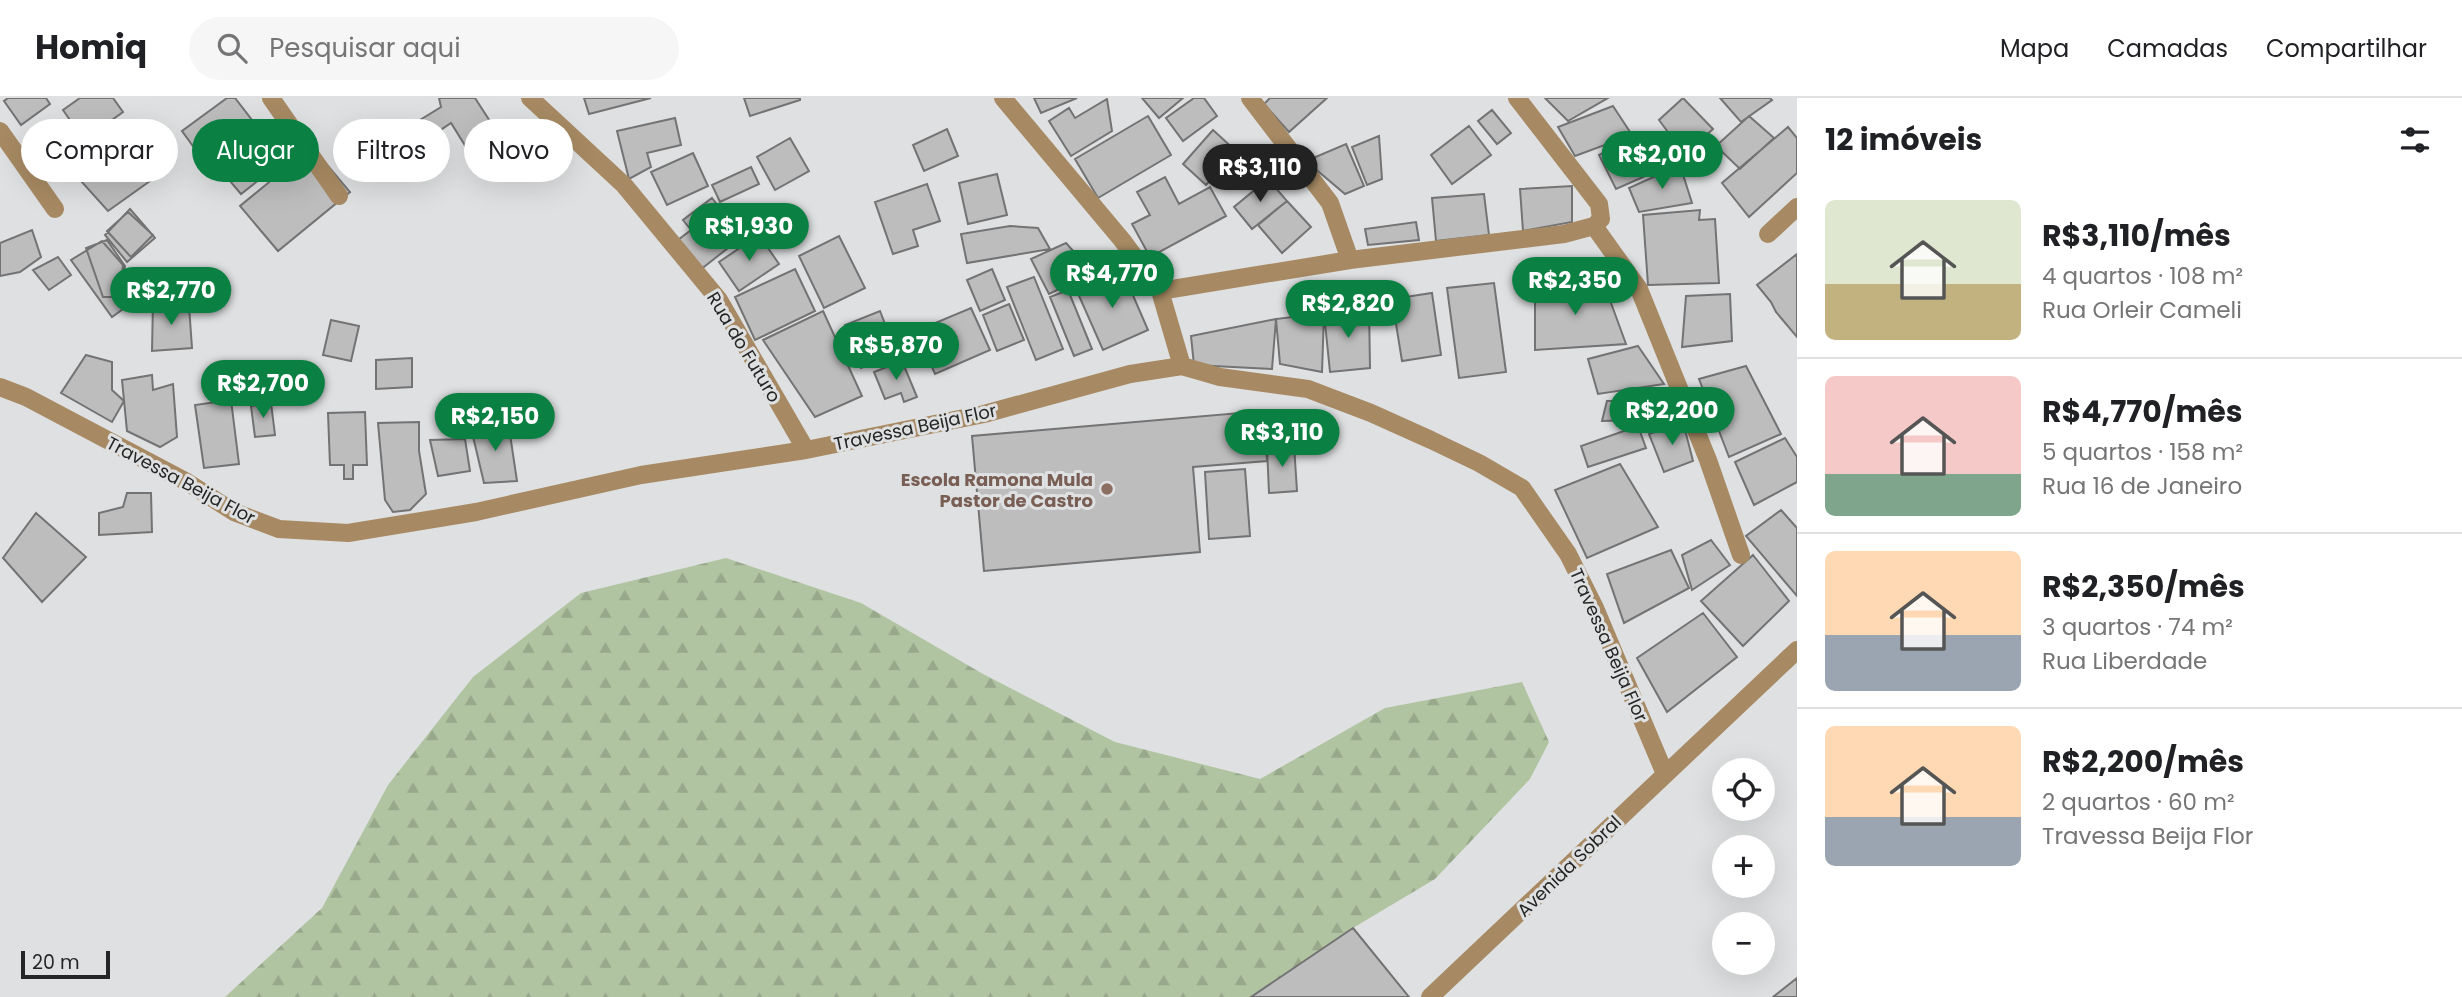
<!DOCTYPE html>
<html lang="pt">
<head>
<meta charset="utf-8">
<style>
	:root { --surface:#fff; --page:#f6f6f6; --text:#202124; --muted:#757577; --line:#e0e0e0; --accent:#0b8043 }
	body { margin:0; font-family:Poppins,sans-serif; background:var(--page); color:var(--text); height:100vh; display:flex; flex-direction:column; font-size:26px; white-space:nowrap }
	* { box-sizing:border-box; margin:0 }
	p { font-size:23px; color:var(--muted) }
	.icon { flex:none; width:38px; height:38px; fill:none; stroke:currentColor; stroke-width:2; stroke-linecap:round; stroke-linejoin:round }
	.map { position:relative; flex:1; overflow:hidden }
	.side { display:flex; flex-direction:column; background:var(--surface); width:665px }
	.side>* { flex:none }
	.banner { position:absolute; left:21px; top:21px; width:665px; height:63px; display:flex; gap:14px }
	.tools { position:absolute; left:1712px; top:660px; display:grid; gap:14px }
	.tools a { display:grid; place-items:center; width:63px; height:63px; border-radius:50%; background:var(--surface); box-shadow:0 7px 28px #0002; font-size:35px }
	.scale { position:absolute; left:21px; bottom:18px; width:89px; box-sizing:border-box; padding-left:7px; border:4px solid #252525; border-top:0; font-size:19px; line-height:24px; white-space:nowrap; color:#252525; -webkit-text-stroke:5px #dfe0e1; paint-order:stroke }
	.price { position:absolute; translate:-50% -60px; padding:0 16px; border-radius:24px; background:var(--accent); color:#fff; font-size:23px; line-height:46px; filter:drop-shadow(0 2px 4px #0008) }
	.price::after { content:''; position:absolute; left:50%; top:42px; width:21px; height:16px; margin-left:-10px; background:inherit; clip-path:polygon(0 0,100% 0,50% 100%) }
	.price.selected { background:#222; color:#fff }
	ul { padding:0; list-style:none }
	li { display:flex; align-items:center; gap:21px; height:175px; padding:0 28px }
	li+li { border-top:2px solid var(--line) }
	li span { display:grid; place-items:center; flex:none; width:196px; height:140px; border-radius:10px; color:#555 }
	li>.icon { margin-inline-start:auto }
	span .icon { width:84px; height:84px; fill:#fffc; stroke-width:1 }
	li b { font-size:30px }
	h2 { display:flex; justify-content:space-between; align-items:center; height:84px; padding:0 28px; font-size:30px }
	.pill { padding:0 24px; border-radius:32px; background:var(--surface); box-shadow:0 7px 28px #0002; font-size:24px; line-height:63px }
	.pill.selected { background:var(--accent); color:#fff }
	header { display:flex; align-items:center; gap:42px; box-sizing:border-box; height:98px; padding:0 35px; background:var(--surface); border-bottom:2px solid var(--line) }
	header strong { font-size:33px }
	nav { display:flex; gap:38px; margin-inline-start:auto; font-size:24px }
	.search { width:490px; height:63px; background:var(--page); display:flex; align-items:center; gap:18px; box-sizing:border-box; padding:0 24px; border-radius:38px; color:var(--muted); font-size:26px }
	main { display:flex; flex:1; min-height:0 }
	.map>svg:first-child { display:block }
	.forest { fill:url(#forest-firs) }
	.building { fill:#bdbdbe; stroke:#737374; stroke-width:2 }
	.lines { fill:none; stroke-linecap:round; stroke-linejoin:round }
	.minor { stroke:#a78a63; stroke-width:18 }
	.education-dot { fill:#8d6e63; stroke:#dfe0e1; stroke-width:2.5 }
	.labels { text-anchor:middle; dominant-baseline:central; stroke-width:6; stroke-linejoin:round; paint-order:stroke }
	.street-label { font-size:18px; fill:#252525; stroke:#dfe0e1 }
	.education-label { font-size:18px; font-weight:bold; fill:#785e54; stroke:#dfe0e1; text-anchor:end }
</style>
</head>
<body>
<header>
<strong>Homiq</strong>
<div class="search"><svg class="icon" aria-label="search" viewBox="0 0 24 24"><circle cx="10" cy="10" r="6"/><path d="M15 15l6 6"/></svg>Pesquisar aqui</div>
<nav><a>Mapa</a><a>Camadas</a><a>Compartilhar</a></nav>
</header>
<main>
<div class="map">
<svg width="1797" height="899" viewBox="0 0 1797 899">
	<defs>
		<pattern id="forest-firs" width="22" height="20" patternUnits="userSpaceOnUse" patternTransform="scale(1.75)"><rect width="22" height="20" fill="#b1c4a2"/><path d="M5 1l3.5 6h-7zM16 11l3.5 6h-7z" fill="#98a88b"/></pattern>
	</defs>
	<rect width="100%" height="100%" fill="#dfe0e1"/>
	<path class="forest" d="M726,460L861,505L983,576L1115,644L1260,681L1385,610L1522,584L1549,644L1530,681L1435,781L1353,830L1251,899H225L322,810L388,687L473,579L581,495Z"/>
	<path class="building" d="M8,0H46L50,6L21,27L4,3Z
		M80,0H113L123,14L84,42L63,12Z
		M227,0H235L259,31L208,69L182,33Z
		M439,0H475L495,31L466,49L451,25L426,42L415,25L441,9Z
		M584,0H651L589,16Z
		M744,0H800V2L750,18Z
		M1034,0H1077L1041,15Z
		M1142,0H1183L1159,20Z
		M1194,0H1204L1217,18L1183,43L1166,20Z
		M1270,0H1327L1289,34L1264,6Z
		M1545,0H1608L1568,23Z
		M1683,0L1713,31L1685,57L1659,22Z
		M1720,0H1770L1772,2L1741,24Z
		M1107,1L1112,33L1071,58L1049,23L1069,10L1075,20Z
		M1613,8L1632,37L1575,58L1558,29Z
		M1492,12L1511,35L1497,46L1478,23Z
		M1148,18L1171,57L1098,100L1075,61Z
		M1749,18L1774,40L1740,71L1716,48Z
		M675,20L681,47L647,55L651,69L629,81L617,33Z
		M1469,28L1491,57L1452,86L1431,57Z
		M1788,29L1797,40V75L1749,119L1722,85Z
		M947,31L958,58L924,73L913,47Z
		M1213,32L1236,53L1206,87L1183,66Z
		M1641,35L1650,48L1661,45L1675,65L1616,91L1599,57Z
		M1379,38L1382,81L1367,87L1352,49Z
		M254,40L273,71L241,96L218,69Z
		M790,40L809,73L775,92L757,59Z
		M1346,46L1364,88L1345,96L1306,63Z
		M128,48L150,83L108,113L80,82Z
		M312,49L350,94L278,153L240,108Z
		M693,55L708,88L667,107L651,74Z
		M1680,67L1692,105L1639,114L1629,90Z
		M751,69L759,86L720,104L712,87Z
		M997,76L1007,117L968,126L959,85Z
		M1165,79L1179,106L1210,89L1226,118L1150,159L1132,126L1150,117L1137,94Z
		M1268,81L1287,103L1252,131L1234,109Z
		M927,86L940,123L913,132L918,148L893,156L875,104Z
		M1572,88V124L1523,133L1520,91Z
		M1484,96L1489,137L1436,143L1432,100Z
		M712,100L742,139L700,172L678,142L691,132L683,122Z
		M1287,103L1311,129L1282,155L1258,127Z
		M130,111L155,140L127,164L105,137Z
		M1700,112L1699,122L1715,121L1719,185L1648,187L1643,117Z
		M128,114L153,137L131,159L107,133Z
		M1416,124L1419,142L1368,147L1365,131Z
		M1010,128L1038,130L1050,151L967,165L961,136Z
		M32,132L41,159L20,174L0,178V145Z
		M759,137L779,166L739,193L719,164Z
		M839,138L865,190L824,210L799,158Z
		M107,142L125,168L120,199H103L86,150Z
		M102,143L123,167L121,185L137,201L112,219L71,162Z
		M1066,145L1093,175L1049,196L1031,161Z
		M1797,156V239L1776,214L1771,204L1757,187Z
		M58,159L71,177L49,192L33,172Z
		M795,171L815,213L755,242L735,199Z
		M992,171L1005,202L980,213L967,182Z
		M1122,172L1148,232L1103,252L1076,191Z
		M1034,179L1063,251L1036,262L1007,189Z
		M1494,185L1506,274L1459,280L1447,190Z
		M1571,185L1604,186L1626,246L1535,252V192Z
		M1068,192L1092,251L1074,258L1050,199Z
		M1432,195L1441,257L1402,263L1392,201Z
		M1730,196L1732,243L1682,249L1686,198Z
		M153,203L189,208L192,250L152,253Z
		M1009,206L1024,242L997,253L983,217Z
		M971,210L990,252L935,276L916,233Z
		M1369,210L1370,270L1330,274L1324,215Z
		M823,213L862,298L815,319L763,242Z
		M880,213L897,257L861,270L845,227Z
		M1324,215L1322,274L1280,266L1276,221Z
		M1276,221L1272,271L1194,267L1191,238Z
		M331,222L359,228L351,263L323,257Z
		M1638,248L1664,286L1598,296L1588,261Z
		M86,257L112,264V292L124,303L112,324L61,295Z
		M412,260V289L376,291V262Z
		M902,263L917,299L904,304L901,295L885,301L874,274Z
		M1746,268L1781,336L1729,359L1699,281Z
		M152,277L153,292L173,286L177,339L160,349L127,333L122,282Z
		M1694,294L1698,317L1650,325L1646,302Z
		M231,302L239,366L204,370L195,307Z
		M1607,303H1637V322L1602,323Z
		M271,305L275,337L255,339L251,308Z
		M1263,313L1267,363L1193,369L1200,454L984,473L972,338Z
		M365,314L367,367H353V381H344V367H330L328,315Z
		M508,323L517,383L484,385L471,330Z
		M419,324V353L426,396L410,412L393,414L385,402L378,325Z
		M1683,324L1693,363L1664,374L1649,336Z
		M1638,328L1646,350L1588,369L1581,348Z
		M1785,340L1797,359V384L1754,407L1735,364Z
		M465,341L470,373L438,378L430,342Z
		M1294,347L1297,393L1269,395L1267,349Z
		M1620,366L1658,429L1587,460L1555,392Z
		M1245,371L1250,438L1209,441L1205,374Z
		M127,395H151L152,434L99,437V415L123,409Z
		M1781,412L1797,430V498L1746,438Z
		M36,415L86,459L42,504L3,460Z
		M1711,442L1730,467L1692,492L1682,457Z
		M1671,452L1689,490L1624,525L1607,476Z
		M1753,457L1789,503L1743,548L1701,503Z
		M1703,515L1737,559L1667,614L1637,560Z
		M1353,830L1409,899H1251Z
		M1797,880V899H1773Z"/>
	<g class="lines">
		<path class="minor" d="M271,0L339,98
			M530,0L624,87L719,202L806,352
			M1003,0L1122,142L1160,193L1182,268
			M1250,0L1330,105L1350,162
			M1517,0L1599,106L1601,121L1594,128
			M0,33L55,111
			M1594,128L1639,191L1708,362L1741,457
			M1768,136L1797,109
			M1160,193L1350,162L1564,136L1594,128
			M0,289L26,299L187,384L234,414L279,431L348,435L476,414L641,377L806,352L984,316L1130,276L1182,268L1220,279L1308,291L1371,315L1431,342L1479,365L1522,390L1568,456L1595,510L1665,676
			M1430,899L1797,552"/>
	</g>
	<circle class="education-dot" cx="1107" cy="391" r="7"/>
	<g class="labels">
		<g class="street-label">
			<text transform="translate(744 249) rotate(59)">Rua do Futuro</text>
			<text transform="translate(915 329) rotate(-12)">Travessa Beija Flor</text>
			<text transform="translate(181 382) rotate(28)">Travessa Beija Flor</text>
			<text transform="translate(1609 547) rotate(66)">Travessa Beija Flor</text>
			<text transform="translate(1569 768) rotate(-44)">Avenida Sobral</text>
		</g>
		<g class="education-label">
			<text x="1093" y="381">Escola Ramona Mula<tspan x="1093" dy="21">Pastor de Castro</tspan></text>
		</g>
	</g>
</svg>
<div class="tools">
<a><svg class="icon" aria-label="locate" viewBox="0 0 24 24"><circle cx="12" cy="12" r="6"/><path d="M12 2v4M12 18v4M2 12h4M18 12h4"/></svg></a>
<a>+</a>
<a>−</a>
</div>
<div class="scale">20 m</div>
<b class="price" style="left:1662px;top:93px">R$2,010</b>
<b class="price selected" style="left:1260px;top:106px">R$3,110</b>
<b class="price" style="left:749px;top:165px">R$1,930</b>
<b class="price" style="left:1112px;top:212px">R$4,770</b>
<b class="price" style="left:1575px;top:219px">R$2,350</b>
<b class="price" style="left:171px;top:229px">R$2,770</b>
<b class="price" style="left:1348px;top:242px">R$2,820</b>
<b class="price" style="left:896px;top:284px">R$5,870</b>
<b class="price" style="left:263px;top:322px">R$2,700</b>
<b class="price" style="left:1672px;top:349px">R$2,200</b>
<b class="price" style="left:495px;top:355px">R$2,150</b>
<b class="price" style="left:1282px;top:371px">R$3,110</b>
<div class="banner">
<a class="pill">Comprar</a>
<a class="pill selected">Alugar</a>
<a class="pill">Filtros</a>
<a class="pill">Novo</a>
</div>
</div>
<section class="side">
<h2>12 imóveis<svg class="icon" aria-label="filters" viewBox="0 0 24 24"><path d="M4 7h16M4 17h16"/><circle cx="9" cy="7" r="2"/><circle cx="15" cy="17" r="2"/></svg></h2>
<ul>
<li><span style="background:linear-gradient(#dfe7d0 60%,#c2b280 0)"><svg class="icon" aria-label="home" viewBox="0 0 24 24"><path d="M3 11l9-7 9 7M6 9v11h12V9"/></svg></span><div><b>R$3,110/mês</b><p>4 quartos · 108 m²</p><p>Rua Orleir Cameli</p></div></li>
<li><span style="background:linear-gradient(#f6c9c9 70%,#7fa58c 0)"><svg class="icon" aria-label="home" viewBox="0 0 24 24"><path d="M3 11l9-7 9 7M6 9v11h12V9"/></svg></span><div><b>R$4,770/mês</b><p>5 quartos · 158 m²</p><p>Rua 16 de Janeiro</p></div></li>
<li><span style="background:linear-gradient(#ffd9b3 60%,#9aa5b1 0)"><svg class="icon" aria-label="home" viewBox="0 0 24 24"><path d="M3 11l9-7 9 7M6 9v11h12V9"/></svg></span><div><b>R$2,350/mês</b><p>3 quartos · 74 m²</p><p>Rua Liberdade</p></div></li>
<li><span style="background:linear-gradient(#ffd9b3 65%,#9aa5b1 0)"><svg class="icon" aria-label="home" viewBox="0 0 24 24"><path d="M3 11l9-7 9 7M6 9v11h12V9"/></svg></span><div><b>R$2,200/mês</b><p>2 quartos · 60 m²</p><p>Travessa Beija Flor</p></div></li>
</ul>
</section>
</main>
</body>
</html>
